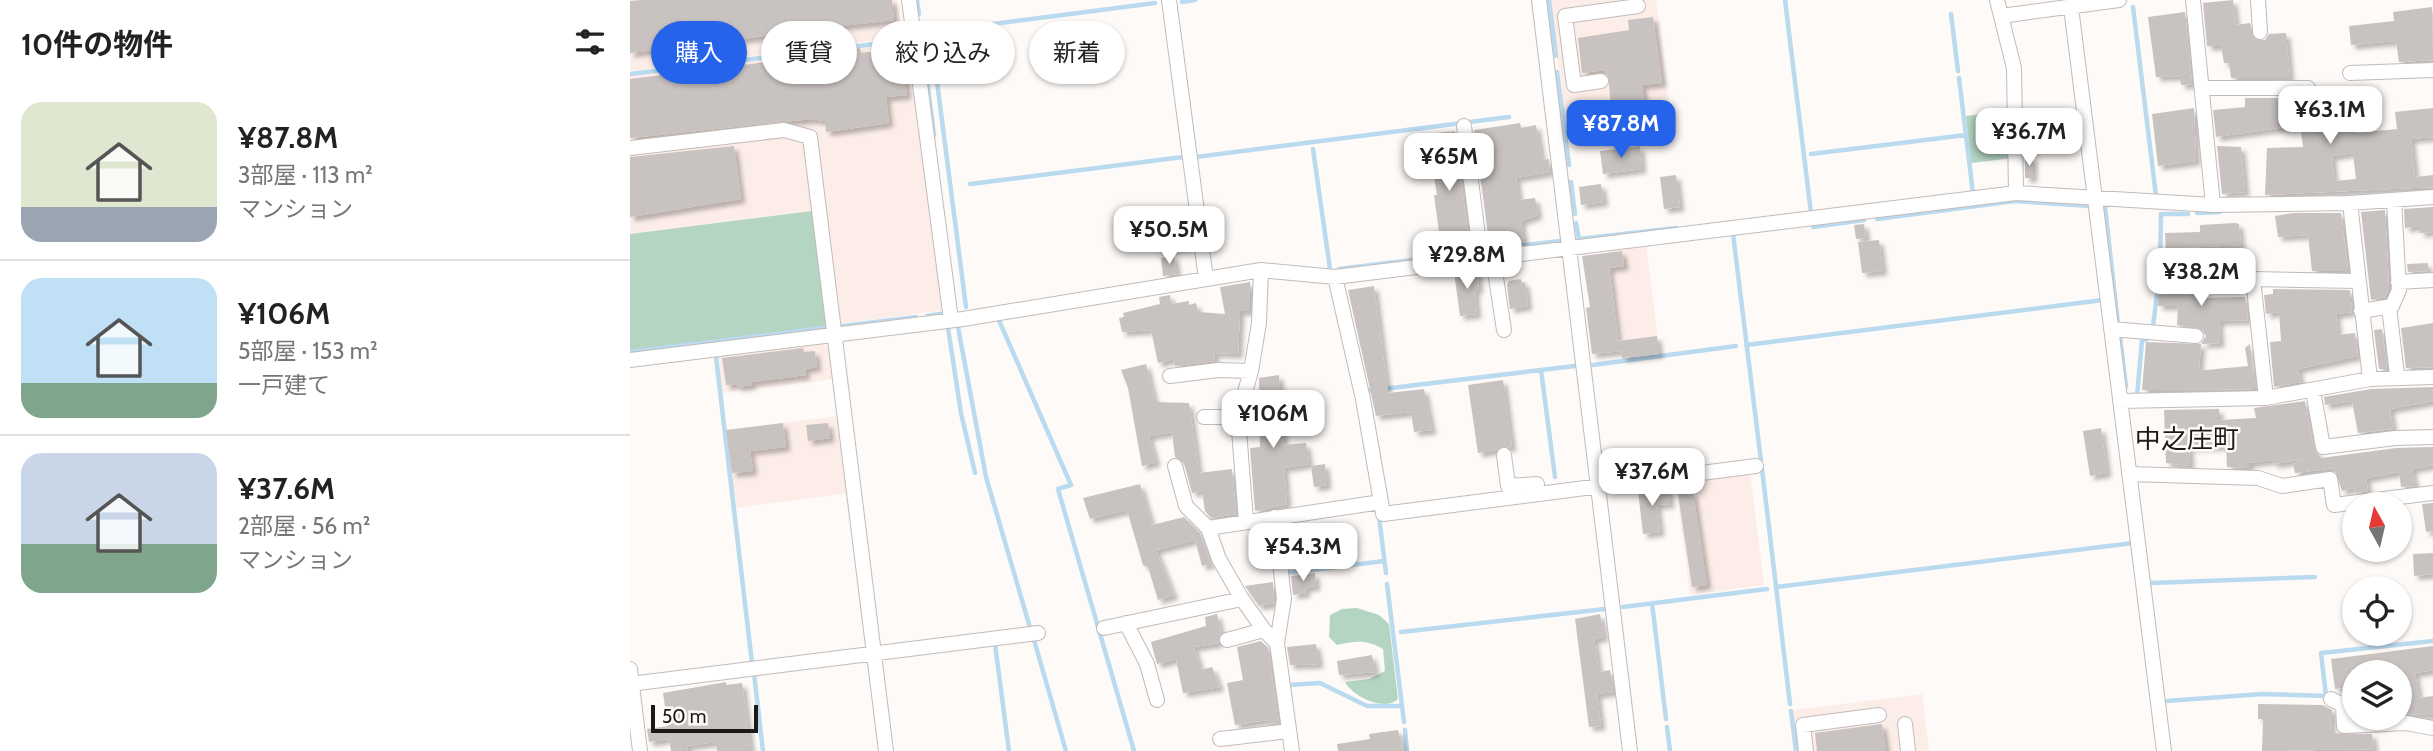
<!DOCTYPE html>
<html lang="ja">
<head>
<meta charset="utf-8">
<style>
	:root { --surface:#fff; --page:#f2f2f2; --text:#222; --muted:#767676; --line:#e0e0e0; --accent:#2563eb }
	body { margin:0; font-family:Cabin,"Noto Sans JP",sans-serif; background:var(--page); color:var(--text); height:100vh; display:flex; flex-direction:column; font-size:26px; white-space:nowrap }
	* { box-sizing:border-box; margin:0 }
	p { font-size:23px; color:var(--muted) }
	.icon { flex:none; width:38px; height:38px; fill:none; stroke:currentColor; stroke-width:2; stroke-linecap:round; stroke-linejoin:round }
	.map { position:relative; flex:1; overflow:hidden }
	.panel { display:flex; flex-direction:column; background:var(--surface); width:630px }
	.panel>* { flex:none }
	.guide { position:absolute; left:21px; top:21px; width:665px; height:63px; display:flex; gap:14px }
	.needle { width:46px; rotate:352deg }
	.fabs { position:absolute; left:1712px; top:492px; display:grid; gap:14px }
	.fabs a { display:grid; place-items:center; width:70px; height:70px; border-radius:50%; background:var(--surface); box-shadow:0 2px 5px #0004; font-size:35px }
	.scale { position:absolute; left:21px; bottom:18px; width:107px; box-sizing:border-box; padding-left:7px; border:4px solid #1c1a19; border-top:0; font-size:19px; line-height:24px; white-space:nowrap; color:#1c1a19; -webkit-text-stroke:5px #fefaf7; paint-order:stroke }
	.price { position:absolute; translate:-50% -60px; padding:0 16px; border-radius:14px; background:#fff; color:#222; font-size:23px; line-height:46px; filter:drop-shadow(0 2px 4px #0008) }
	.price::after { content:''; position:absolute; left:50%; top:42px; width:21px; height:16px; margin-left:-10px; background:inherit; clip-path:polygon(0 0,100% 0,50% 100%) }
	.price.current { background:var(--accent); color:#fff }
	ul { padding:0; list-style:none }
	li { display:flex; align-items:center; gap:21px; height:175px; padding:0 21px }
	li+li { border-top:2px solid var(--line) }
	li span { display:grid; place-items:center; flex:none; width:196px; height:140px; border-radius:21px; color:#555 }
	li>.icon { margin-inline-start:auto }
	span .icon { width:84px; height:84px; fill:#fffc; stroke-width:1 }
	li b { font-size:30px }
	h2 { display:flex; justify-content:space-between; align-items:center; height:84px; padding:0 21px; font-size:30px }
	.chip { padding:0 24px; border-radius:32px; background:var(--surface); box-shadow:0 2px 5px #0004; font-size:24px; line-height:63px }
	.chip.current { background:var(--accent); color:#fff }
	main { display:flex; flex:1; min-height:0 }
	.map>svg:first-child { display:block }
	.industrial { fill:#fdede8 }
	.green { fill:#b5d5c3 }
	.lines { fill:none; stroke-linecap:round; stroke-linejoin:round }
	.stream { stroke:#badaf0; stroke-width:4.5 }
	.building { fill:#c8c3c0; fill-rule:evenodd; filter:url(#shadow) }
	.minor-casing { stroke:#c1bbb9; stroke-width:16 }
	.minor { stroke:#fff; stroke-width:14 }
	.labels { text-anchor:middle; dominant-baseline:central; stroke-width:5; stroke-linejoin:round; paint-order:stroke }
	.quarter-label { font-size:26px; fill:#1c1a19; stroke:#fefaf7 }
</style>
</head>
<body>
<main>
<section class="panel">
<h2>10件の物件<svg class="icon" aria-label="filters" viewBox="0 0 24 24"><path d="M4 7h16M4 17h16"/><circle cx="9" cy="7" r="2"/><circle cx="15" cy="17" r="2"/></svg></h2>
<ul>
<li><span style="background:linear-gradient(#dfe7d0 75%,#9aa5b1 0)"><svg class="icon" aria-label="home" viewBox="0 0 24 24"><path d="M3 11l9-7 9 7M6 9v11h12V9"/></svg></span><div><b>¥87.8M</b><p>3部屋 · 113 m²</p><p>マンション</p></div></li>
<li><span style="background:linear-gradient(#bfe0f5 75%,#7fa58c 0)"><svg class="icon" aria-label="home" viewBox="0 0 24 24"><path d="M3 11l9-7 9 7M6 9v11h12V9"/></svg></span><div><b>¥106M</b><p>5部屋 · 153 m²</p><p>一戸建て</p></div></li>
<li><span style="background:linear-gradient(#c9d6e8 65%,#7fa58c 0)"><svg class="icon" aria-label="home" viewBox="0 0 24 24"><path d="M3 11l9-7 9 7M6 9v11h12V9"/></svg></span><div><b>¥37.6M</b><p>2部屋 · 56 m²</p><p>マンション</p></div></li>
</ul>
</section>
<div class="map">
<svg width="1803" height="751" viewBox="0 0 1803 751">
	<defs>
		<filter id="shadow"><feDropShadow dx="4.5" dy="4.5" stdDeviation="2" flood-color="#0004"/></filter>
	</defs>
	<rect width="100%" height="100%" fill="#fefaf7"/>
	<path class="industrial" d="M0,0H267L272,37L0,71Z
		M920,0H1026L1039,104L935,117Z
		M280,41L314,310L208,324L182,211L0,234V76Z
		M1016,243L1030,354L992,359L978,248Z
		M191,342L199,348L203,379L91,393L87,356Z
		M208,416L218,493L105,508L96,430Z
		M1120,471L1134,585L1060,595L1045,480Z
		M1292,694L1299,751H1168L1163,710Z"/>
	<path class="green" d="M1382,111L1383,158L1341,163L1336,116Z
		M182,211L197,326L0,351V234Z
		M727,608L749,615L759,624L768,699C755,712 723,697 715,682L739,679L755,671L753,649C737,639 724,641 707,645L699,637L700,615L712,609Z"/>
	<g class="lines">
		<path class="stream" d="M287,0L289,14
			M919,0L926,56
			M1155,0L1181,213H1178
			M552,2L565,0
			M1503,7L1526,196
			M1321,14L1328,71
			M290,24L304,135
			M301,32L525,3
			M302,43L336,307
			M927,72L939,165
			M0,74L269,41
			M1329,78L1343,193
			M683,149L700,269
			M1181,154L1336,135
			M566,157L879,117
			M941,182L945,214
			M340,184L553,157
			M1475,207L1488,324
			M1567,213L1590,212
			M1247,219L1385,201L1460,206
			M946,223L949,239L1046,228
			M1183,227L1234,220
			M1103,234L1131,461
			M855,250L930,241
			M709,269L839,253
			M297,316L316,313
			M368,318L441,485L428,489L504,751
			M213,326L286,317
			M1523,326L1530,272L1531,214H1558
			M328,327L356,477L401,631
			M318,328L331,413L345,473
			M1490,336L1496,387
			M1116,345L1473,300
			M0,352L194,328
			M86,357L122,663
			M963,365L1106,346
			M911,370L925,477
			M736,391L945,366
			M1507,396L1512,341L1520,338
			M1132,469L1160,704
			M749,517L756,573
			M657,573L754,561
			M1520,583L1685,577
			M757,584L774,722
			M1146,587L1503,543
			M1022,603L1036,719
			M993,607L1137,589
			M771,632L975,609
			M404,640L436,751
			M365,644L379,751
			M124,673L133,751
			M659,685L690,683L737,706H772
			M1537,701L1632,694L1696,696L1691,653L1803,641
			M1161,711L1166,751
			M1037,727L1040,751
			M775,730L777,751"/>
	</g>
	<path class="building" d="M12,0H262L264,20L211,26L213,50L230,48L231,53L271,48L277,95L256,97L259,123L196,132L195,121L181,119L0,138V79L201,54L198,28L0,53V1Z
		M1603,0L1606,25L1620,23L1625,40H1635L1639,34L1656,33L1660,78H1601L1599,63H1594L1591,46H1577L1573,3Z
		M1802,7L1803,60L1769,62L1766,41L1721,45L1719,26L1764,21L1763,12Z
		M1555,12L1562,84L1551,85L1550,76L1526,77L1518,17Z
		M1023,17L1032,83L1012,85L1014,102L981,106L978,75L974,70L952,73L948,38L999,30L998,20Z
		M1705,88L1709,130L1725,128L1726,133L1767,129L1765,112L1803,108V137L1781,139L1785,177L1803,175V187L1635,195L1637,148L1673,147L1670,125L1586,137L1583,110L1615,107V98H1660V101L1688,97V90ZM1723,153L1726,179L1704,181L1702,156Z
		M1564,108L1566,161L1528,166L1522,114Z
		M890,123L891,128L906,125L912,160L919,159L920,172L886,178L889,200L905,198L908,215L891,221L894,242H859L844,130Z
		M825,131L840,251L812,254L804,195H807L797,134Z
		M104,146L111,199L0,217V157Z
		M1010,146L1012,169L973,174L970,151Z
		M1587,146L1611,147L1615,192L1592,194Z
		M1395,158H1403V178H1395Z
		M1046,175L1050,207L1034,209L1030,177Z
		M971,184L974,202L951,205L949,187Z
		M1803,207V232L1790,233V226L1775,228L1774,209Z
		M1755,210L1759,288L1755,297L1741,300L1731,212Z
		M1663,213H1711L1718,271H1682L1678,235L1648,237L1645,216Z
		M1605,223L1609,224L1611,245L1552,248L1553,255L1536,256L1535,233L1570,232V225Z
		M1234,224L1236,238L1226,239L1224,225Z
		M559,225L561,245L537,249L534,228Z
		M1249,240L1253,271L1232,273L1228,242Z
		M992,251L994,266L979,268L988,341L1027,336L1029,354L992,358L991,351L962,354L956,308L960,307L952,256Z
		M544,256L547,274L533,276L531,258Z
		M1798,263V271L1778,272L1777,264Z
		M847,269L849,288L846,289L845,297L847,314L830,316L824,272Z
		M891,279L892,283L895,282L898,306L880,309L877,285L879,281Z
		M620,282V311H610L608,354L584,353L585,361L545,366L543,359L528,363L521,330L492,332L489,318L494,317L493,313L530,304L529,297L540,295L541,304L559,301V305L566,303L568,312L595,314L590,287Z
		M1529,282L1570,283V298L1615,297L1618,320L1589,321L1590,343L1571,344L1576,336L1572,329L1547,325L1548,306H1528Z
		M744,286L758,393L794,389L802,430L784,432L781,412L746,416L718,290Z
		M1643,289L1720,290L1722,312L1706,314L1708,335L1725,333L1728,356L1668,369L1671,382L1644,387L1640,342L1651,341L1649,312L1636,314L1634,295L1643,294Z
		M1803,323V367L1776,368L1771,328Z
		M1752,329L1757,369H1749L1744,330Z
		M1516,342L1571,344L1569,369L1576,370L1618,366L1615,348L1620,344L1625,389L1512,390Z
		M173,348L174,352L185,351L187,367L175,369L176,375L121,382L122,385L107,387V384L96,385L92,358Z
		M516,364L525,402L559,403L569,473L602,469L606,514L581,518L575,511L572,491L562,493L554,463L545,457L542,432L519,436L526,462L512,466L498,388L491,370Z
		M649,375L654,445L676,443L679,464L654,468L657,504L625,511L620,448L630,447L629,378Z
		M873,380L882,448L872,446L866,450L848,453L838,385Z
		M1803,387V401L1760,409L1763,429L1728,433L1722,401L1695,405L1694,397L1741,389Z
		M1675,401L1684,449L1691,458L1766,448L1803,447V465L1782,469L1785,486L1771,487L1769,472L1736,478L1738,491L1725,493L1724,488L1712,491L1704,468L1665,473L1663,464L1674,459L1644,464L1643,460L1619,463V468L1597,467L1596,446L1559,447L1560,466L1536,463L1534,410L1589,409V420L1626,418L1624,408Z
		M153,423L156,447L120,451L123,471L102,473L96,430Z
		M198,423L200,438L178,441L176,425Z
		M1471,428L1477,473L1460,476L1453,431Z
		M695,464L697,485L684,487L681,466Z
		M510,484L522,525L554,517L570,533L581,564L572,566L565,540L526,550L544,595L528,600L518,567L513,565L497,510L460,519L453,498Z
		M1038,487L1040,504L1027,505L1030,532L1013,534L1008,491Z
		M1063,492L1077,585L1062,587L1048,494Z
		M1803,503V531L1796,532L1792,504Z
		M1803,553V574L1784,576L1783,554Z
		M685,573L686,586L675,588L676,593L663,595L661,576Z
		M643,582L644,603L629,606L615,586Z
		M587,614L591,633L588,643L564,647L571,670L582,667L590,687L553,693L546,659L527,664L521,642L576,626L575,617Z
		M970,614L974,637L964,639L969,672L980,670L983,692L967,694L971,726L959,727L945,619Z
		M631,641L638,648L648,723L637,724V720L605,725L597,683L613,680L607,647Z
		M686,644L689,664L660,665L657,647Z
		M1803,646V670L1785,673L1789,698L1803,696V715L1769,714V672H1724V687L1705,689L1701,659Z
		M742,655L745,672L709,675L707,661Z
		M96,682V685L112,683L121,751H87L86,742L57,746L58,751H41L39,739L19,742L17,729L38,726L33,693Z
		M1628,704L1693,705L1702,710L1701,733L1742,734L1744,749L1632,751L1633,719H1628Z
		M1252,724L1256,751H1187L1185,733Z
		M768,730L773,751H708L707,744L740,739L739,734Z"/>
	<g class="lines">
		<g class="minor-casing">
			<path id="minor" d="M279,0L321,320
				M539,0L576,279
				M909,0L1000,751
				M1367,0L1384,68L1386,193
				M1563,0L1583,205
				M1628,0L1630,32
				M1441,7L1534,751
				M1371,16L1489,0
				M1720,73L1803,70
				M971,81L944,85L935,16L1008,6
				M1572,88H1678
				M834,126L851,259
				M0,148L154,130L180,137L256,751
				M1720,203L1740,379
				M863,258L874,330
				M705,277L733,399L751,502
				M1768,282L1803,280
				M1759,307L1767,375
				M1731,311L1762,306L1769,290L1764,200
				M1481,329L1566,336
				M0,360L333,319L631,270L705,277L1386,193L1583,205L1720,203L1803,197
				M540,376L588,370L621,371
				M1683,391L1693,447L1765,438L1803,437
				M1636,398L1623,279L1727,281
				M1490,401L1636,398L1740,379L1803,377
				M574,417H608
				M874,455L878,486L907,484
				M545,466L556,506L578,528L589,559L612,599L634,630L647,643L662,751
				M1499,474L1628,478L1652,486L1700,479L1704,505L1803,493
				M645,517L654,599L647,643
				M616,521L608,417L621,371L629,323L631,270
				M578,528L751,502L753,514L1126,466
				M496,623L517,664L527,700
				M474,628L612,599
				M597,640L634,630
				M0,669L10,751
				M0,684L408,633
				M1701,699L1713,705L1714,726L1776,723L1803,728
				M1275,724L1278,751
				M590,739L659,731
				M1176,751L1173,725L1249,715"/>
		</g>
		<use href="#minor" class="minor"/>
	</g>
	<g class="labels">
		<g class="quarter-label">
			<text x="1557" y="439">中之庄町</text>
		</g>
	</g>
</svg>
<div class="fabs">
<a><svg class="needle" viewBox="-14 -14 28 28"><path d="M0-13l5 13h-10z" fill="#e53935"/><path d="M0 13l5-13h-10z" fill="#767676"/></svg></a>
<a><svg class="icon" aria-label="locate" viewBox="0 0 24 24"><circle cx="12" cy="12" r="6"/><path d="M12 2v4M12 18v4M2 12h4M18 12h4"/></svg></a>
<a><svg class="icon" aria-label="layers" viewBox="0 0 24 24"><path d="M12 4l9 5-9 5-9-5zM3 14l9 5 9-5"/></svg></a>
</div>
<div class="scale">50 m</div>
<b class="price" style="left:1700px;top:146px">¥63.1M</b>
<b class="price current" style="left:991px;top:160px">¥87.8M</b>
<b class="price" style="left:1399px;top:168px">¥36.7M</b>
<b class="price" style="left:819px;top:193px">¥65M</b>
<b class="price" style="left:539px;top:266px">¥50.5M</b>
<b class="price" style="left:837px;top:291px">¥29.8M</b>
<b class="price" style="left:1571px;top:308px">¥38.2M</b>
<b class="price" style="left:643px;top:450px">¥106M</b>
<b class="price" style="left:1022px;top:508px">¥37.6M</b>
<b class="price" style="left:673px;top:583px">¥54.3M</b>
<div class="guide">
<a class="chip current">購入</a>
<a class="chip">賃貸</a>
<a class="chip">絞り込み</a>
<a class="chip">新着</a>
</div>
</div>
</main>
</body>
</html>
